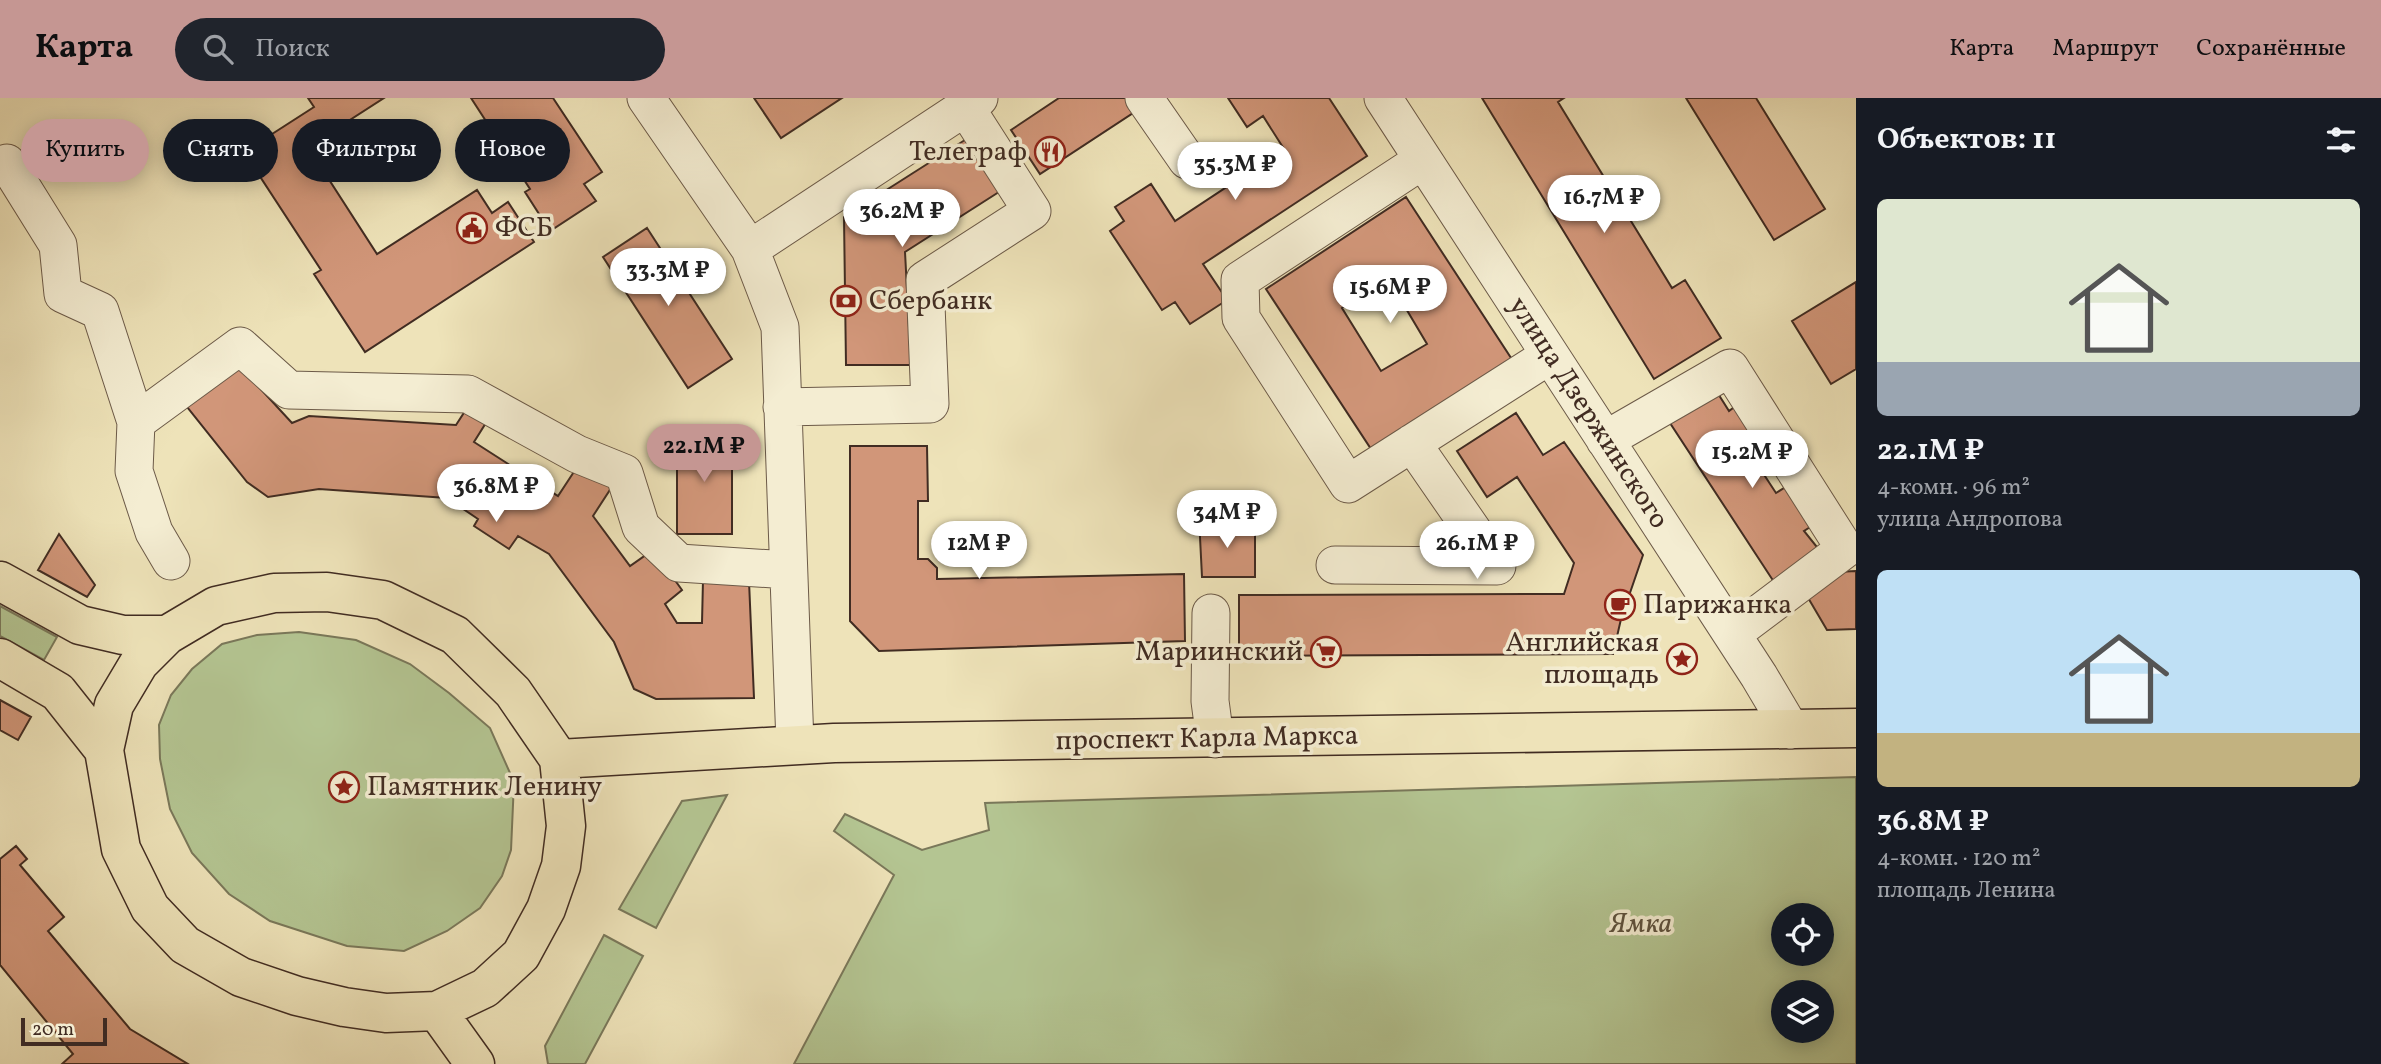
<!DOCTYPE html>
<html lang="ru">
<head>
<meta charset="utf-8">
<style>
	:root { --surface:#171b24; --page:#20242c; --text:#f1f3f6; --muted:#9ea1a6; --accent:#c59692 }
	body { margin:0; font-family:Vollkorn,serif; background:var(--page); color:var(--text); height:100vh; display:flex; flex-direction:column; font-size:26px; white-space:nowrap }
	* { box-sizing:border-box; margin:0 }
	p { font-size:23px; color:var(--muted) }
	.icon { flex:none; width:38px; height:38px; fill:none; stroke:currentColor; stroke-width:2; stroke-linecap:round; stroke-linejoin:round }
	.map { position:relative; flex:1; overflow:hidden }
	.sheet { display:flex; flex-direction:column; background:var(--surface); width:525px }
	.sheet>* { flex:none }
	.top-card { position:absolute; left:21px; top:21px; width:665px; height:63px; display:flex; gap:14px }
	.fabs { position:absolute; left:1771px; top:805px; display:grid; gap:14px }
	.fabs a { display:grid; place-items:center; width:63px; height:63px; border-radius:50%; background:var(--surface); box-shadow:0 4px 18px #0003; font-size:35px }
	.scale { position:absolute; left:21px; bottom:18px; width:86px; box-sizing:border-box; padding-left:7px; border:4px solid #412c22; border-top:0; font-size:19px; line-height:24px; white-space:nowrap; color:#412c22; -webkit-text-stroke:5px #f4edd2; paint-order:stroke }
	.price { position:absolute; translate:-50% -60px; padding:0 16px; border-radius:24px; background:#fff; color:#222; font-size:23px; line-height:46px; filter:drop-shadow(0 2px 4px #0008) }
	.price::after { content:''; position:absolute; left:50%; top:42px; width:21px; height:16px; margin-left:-10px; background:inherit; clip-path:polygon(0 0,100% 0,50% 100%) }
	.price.on { background:var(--accent); color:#111 }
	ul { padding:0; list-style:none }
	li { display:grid; align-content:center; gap:14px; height:371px; padding:0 21px }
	li span { display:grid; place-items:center; height:217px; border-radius:10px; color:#555 }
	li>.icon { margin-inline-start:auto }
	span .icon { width:126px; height:126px; fill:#fffc; stroke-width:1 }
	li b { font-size:30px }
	h2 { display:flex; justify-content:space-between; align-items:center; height:84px; padding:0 21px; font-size:30px }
	.tag { padding:0 24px; border-radius:32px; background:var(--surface); box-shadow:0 4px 18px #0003; font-size:24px; line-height:63px }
	.tag.on { background:var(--accent); color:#111 }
	header { display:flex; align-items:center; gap:42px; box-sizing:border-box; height:98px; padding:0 35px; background:var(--accent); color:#111 }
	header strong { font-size:33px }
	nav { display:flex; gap:38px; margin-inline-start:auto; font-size:24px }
	.search { width:490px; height:63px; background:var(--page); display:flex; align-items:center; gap:18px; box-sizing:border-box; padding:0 24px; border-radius:38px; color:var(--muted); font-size:26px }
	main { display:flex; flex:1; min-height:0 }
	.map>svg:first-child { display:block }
	.green { fill:#b4c592; stroke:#7a785a; stroke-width:2; fill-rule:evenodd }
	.building { fill:#d19679; stroke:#412c22; stroke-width:2; fill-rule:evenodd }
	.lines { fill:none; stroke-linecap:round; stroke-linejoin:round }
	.minor-casing { stroke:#6c5a48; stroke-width:39 }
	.major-casing { stroke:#412c22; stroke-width:41 }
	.minor { stroke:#f4edd2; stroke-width:37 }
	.major { stroke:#eee3b9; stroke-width:38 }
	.labels { text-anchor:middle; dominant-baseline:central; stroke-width:7; stroke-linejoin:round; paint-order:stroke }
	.poi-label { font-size:28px; fill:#412c22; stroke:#f4edd2; text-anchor:start }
	.street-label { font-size:28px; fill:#412c22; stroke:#f4edd2 }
	.park-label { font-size:28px; font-style:italic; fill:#5e523e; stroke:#f4edd2 }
</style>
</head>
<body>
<header>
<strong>Карта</strong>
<div class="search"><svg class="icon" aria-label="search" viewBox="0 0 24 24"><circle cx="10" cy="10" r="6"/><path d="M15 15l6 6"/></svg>Поиск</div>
<nav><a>Карта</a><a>Маршрут</a><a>Сохранённые</a></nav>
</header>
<main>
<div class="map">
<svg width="1856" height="966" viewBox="0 0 1856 966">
	<rect width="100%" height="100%" fill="#eee3b9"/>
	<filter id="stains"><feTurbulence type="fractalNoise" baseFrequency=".00286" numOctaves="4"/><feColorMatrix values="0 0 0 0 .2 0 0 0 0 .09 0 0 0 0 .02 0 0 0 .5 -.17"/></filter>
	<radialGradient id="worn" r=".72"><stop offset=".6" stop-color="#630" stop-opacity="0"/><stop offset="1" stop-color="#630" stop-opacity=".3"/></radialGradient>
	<path class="green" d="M0,508L57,539L44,562L0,538Z
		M299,534L356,542L410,566L449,595L490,630L514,684L511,752L502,778L480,810L447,833L404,853L347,848L270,823L229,796L192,755L170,711L160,661L159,627L171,597L192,571L222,546L257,537Z
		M1856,679V966H794L894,777L834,733L845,716L922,752L989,732L985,705ZM1822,817V856H1783V817ZM1822,894V933H1783V894Z
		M727,697L656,830L619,811L682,703Z
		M604,837L643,858L585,966H548L545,948Z"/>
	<path class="building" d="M308,0H384L308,49L377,156L477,92L492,115L508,104L534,144L365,254L314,176L321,172L244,54L314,9Z
		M471,0H553L602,74L584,86L596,103L550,133L525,94L530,91Z
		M754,0H842L781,40Z
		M1059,0H1156L1040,76L1011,32Z
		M1228,0H1329L1367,58L1203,166L1227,202L1190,226L1175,204L1162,212L1110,133L1124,123L1115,109L1151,86L1175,123L1284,51L1263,18L1247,29Z
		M1482,0H1564L1558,4L1672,190L1685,182L1721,240L1654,281Z
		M1686,0H1756L1825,111L1774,142Z
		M968,40L1002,92L905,154L911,267H846L844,119Z
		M1406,99L1513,263L1373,354L1266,191ZM1389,182L1427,246L1381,273L1342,210Z
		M647,130L732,261L688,290L603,159Z
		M1856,184V271L1831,286L1792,223Z
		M233,261L292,325L309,318L456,327L469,307L489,320L474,344L558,398L581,363L615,384L593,418L630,468L653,452L682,492L665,506L677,525H702L703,482L749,483L754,600L656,601L634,591L614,544L549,456L518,438L509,451L474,428L478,421L447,400L319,391L268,399L247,384L184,305Z
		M1717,294L1729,313L1737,307L1772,361L1759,369L1776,395L1792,385L1818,424L1804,433L1837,474L1774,484L1670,325Z
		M1516,315L1543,357L1564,344L1643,457L1621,521L1613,556L1239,558V497L1564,496L1574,465L1517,379L1487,399L1457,353Z
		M677,335H732V436H677Z
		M850,348H927L928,403H918V461H928L937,470V481L1184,476L1185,543L879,553L850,523Z
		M1199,419H1217V429H1255V479H1202Z
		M59,436L95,487L87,499L38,472Z
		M1856,473V531L1827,532L1807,498L1837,474Z
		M0,602L31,619L18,642L0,632Z
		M16,748L27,761L20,767L64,819L48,833L130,931L188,966H62L73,956L0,867V761Z"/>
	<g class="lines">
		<g class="minor-casing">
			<path id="minor" d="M646,0L750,151L780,229L795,646
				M1144,0L1187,62
				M1383,0L1759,578L1791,632
				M1423,62L1240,182L1241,220L1348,386L1550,257
				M7,65L58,147L63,196L100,213L136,324L134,373L154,434L171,463
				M750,151L979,0
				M782,309L930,306L925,182L1032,113L966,10
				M136,324L240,248L289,292L468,296L577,356L624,375L641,429L679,465L788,472
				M1605,342L1730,270L1845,451L1732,536
				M1335,467L1497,468L1412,345
				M1211,515L1210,603L1215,641"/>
		</g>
		<g class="major-casing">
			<path id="major" d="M0,483L80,527L123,537H167
				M327,494L383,502L455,537L513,594L559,661L566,728L561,768L546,811L521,857L485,890L437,913L386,915L344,909L297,898L241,879L185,847L150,810L121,751L104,652L114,607L139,565L167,537L216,508L274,495Z
				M0,560L58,594L104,652
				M559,661L834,645L1856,630
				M437,913L475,966"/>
		</g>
		<use href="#minor" class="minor"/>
		<use href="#major" class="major"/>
	</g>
	<defs>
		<g id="restaurant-ring" transform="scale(1.575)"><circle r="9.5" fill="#f4edd2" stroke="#8f2418" stroke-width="1.5"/><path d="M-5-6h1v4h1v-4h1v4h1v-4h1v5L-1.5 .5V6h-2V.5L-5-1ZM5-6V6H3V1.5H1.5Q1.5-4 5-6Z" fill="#8f2418"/></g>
		<g id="civic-ring" transform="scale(1.575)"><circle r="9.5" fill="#f4edd2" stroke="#8f2418" stroke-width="1.5"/><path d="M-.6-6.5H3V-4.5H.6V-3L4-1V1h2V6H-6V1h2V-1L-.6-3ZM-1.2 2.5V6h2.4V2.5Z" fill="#8f2418"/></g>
		<g id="bank-ring" transform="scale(1.575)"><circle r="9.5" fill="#f4edd2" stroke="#8f2418" stroke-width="1.5"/><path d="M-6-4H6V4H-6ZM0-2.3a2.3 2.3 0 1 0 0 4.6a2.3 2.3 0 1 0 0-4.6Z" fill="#8f2418"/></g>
		<g id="cafe-ring" transform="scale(1.575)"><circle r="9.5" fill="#f4edd2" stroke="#8f2418" stroke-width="1.5"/><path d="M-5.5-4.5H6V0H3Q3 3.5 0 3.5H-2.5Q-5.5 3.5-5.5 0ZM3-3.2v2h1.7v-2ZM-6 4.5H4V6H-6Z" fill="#8f2418"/></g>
		<g id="supermarket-ring" transform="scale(1.575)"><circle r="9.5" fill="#f4edd2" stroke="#8f2418" stroke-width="1.5"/><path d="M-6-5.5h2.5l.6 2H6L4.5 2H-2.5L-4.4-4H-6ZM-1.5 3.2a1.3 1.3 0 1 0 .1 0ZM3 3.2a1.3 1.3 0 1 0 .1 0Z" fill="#8f2418"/></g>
		<g id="sight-ring" transform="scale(1.575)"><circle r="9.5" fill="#f4edd2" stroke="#8f2418" stroke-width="1.5"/><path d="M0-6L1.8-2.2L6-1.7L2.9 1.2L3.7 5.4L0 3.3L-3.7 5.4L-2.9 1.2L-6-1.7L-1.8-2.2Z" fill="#8f2418"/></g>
	</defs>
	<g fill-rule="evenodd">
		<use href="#restaurant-ring" x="1050" y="54"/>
		<use href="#civic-ring" x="472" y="130"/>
		<use href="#bank-ring" x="846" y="203"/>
		<use href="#cafe-ring" x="1620" y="507"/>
		<use href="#supermarket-ring" x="1326" y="554"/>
		<use href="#sight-ring" x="1682" y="561"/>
		<use href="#sight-ring" x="344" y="689"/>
	</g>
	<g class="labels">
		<g class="poi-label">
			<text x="1027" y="54" text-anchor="end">Телеграф</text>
			<text x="495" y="130">ФСБ</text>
			<text x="869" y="203">Сбербанк</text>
			<text x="1643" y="507">Парижанка</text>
			<text x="1659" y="545" text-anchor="end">Английская<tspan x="1659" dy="32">площадь</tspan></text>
			<text x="1303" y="554" text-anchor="end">Мариинский</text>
			<text x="367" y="689">Памятник Ленину</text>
		</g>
		<g class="street-label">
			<text transform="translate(1588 315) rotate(57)">улица Дзержинского</text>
			<text transform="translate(1207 641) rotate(-1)">проспект Карла Маркса</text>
		</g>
		<g class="park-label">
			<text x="1641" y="826">Ямка</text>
		</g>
	</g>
	<rect width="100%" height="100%" filter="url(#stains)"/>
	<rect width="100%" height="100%" fill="url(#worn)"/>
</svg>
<div class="fabs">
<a><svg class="icon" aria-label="locate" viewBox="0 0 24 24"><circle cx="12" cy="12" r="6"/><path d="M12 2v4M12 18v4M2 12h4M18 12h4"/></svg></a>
<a><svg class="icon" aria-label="layers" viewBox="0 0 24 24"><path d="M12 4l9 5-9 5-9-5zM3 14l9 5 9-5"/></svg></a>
</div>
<div class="scale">20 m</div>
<b class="price" style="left:1235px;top:104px">35.3M ₽</b>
<b class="price" style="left:1604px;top:137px">16.7M ₽</b>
<b class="price" style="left:902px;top:151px">36.2M ₽</b>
<b class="price" style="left:668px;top:210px">33.3M ₽</b>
<b class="price" style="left:1390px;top:227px">15.6M ₽</b>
<b class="price on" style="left:704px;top:386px">22.1M ₽</b>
<b class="price" style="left:1752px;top:392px">15.2M ₽</b>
<b class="price" style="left:496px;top:426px">36.8M ₽</b>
<b class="price" style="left:1227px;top:452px">34M ₽</b>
<b class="price" style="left:979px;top:483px">12M ₽</b>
<b class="price" style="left:1477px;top:483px">26.1M ₽</b>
<div class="top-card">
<a class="tag on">Купить</a>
<a class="tag">Снять</a>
<a class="tag">Фильтры</a>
<a class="tag">Новое</a>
</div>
</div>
<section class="sheet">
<h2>Объектов: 11<svg class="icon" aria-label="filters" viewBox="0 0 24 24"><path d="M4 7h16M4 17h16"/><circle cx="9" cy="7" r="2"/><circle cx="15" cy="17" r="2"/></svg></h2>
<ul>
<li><span style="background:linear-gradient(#dfe7d0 75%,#9aa5b1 0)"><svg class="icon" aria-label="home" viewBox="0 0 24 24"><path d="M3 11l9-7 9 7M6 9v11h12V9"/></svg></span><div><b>22.1M ₽</b><p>4-комн. · 96 m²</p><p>улица Андропова</p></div></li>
<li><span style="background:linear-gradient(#bfe0f5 75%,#c2b280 0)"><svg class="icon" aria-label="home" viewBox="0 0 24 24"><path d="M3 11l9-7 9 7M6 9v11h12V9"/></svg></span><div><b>36.8M ₽</b><p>4-комн. · 120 m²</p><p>площадь Ленина</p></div></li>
</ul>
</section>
</main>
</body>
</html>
